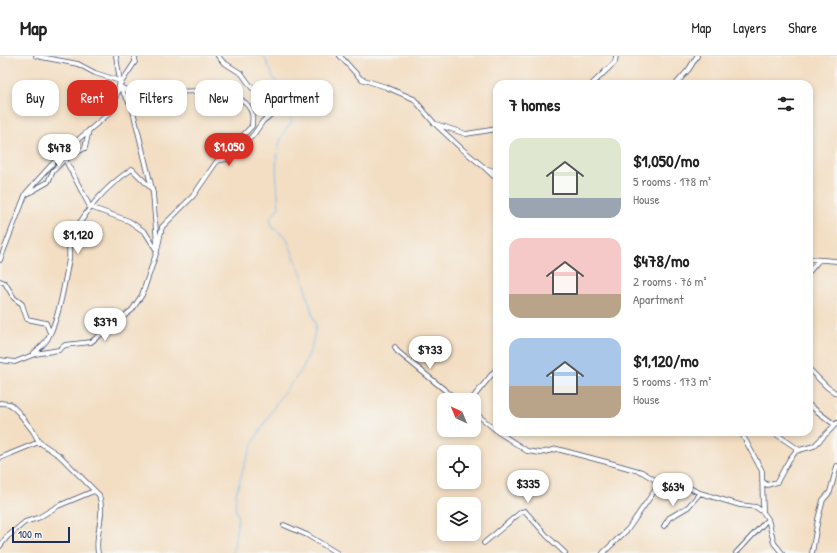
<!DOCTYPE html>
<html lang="en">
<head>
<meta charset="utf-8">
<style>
	:root { --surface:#fff; --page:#f2f2f2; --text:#222; --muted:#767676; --line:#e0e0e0; --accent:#d93025 }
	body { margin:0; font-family:"Patrick Hand",sans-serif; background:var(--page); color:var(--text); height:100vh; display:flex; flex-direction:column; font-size:15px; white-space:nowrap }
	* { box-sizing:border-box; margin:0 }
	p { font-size:13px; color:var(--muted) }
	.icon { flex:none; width:22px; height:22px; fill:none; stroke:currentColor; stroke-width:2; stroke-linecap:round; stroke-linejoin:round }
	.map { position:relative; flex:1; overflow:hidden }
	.details { position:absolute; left:493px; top:24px; width:320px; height:356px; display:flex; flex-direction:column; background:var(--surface); border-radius:12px; box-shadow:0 2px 6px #0003 }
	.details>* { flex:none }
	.banner { position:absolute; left:12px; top:24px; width:380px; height:36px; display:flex; gap:8px }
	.needle { width:26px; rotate:316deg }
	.tools { position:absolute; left:437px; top:337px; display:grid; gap:8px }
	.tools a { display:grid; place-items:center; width:44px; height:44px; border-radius:8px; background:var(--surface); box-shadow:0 2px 6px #0003; font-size:20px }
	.scale { position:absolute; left:12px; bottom:10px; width:58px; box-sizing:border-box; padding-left:4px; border:2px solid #1b2f5e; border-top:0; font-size:11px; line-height:14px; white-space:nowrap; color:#1b2f5e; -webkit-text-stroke:3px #f6f6f2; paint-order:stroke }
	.price { position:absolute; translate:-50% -34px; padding:0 9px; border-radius:14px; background:#fff; color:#222; font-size:13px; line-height:26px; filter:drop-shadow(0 1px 2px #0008) }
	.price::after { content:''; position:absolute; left:50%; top:24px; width:12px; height:9px; margin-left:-6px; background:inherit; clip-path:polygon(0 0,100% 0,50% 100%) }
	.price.selected { background:var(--accent); color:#fff }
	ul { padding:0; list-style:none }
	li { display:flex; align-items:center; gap:12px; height:100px; padding:0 16px }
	li span { display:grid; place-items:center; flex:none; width:112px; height:80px; border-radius:12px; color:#555 }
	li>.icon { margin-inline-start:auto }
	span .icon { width:48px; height:48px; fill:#fffc; stroke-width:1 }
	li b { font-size:17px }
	h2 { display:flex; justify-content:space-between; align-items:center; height:48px; padding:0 16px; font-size:17px }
	.pill { padding:0 14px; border-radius:12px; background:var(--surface); box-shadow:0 2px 6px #0003; font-size:14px; line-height:36px }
	.pill.selected { background:var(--accent); color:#fff }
	header { display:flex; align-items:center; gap:24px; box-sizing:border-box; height:56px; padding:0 20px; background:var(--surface); border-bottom:1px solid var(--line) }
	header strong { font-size:19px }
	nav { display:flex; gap:22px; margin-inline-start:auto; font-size:14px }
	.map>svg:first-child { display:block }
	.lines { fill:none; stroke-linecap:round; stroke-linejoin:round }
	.stream { stroke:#7abdf0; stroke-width:1 }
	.street-casing { stroke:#3b496d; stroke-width:5.5 }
	.street { stroke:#fff; stroke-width:4 }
</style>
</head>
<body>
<header>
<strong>Map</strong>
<nav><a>Map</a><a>Layers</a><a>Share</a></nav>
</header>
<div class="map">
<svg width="837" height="497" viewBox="0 0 837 497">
	<rect width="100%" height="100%" fill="#f6f6f2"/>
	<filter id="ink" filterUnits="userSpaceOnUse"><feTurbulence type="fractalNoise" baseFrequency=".025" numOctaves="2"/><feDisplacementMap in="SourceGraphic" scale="8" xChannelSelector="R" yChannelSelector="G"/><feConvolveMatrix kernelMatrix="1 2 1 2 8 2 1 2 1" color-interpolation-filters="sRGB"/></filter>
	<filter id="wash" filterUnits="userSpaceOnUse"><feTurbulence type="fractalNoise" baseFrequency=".012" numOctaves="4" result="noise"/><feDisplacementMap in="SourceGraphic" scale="16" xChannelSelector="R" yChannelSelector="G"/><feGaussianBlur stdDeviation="0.9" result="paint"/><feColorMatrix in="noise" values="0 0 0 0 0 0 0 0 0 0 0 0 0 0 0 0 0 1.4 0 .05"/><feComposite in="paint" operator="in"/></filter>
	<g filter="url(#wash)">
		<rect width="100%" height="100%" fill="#f3dec3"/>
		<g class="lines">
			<path class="stream" d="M264,0L274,23L282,32L289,51
				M233,497L238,463L235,451L236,438L244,410L253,387L278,344L301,315L311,293L316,270L306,236L305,227L286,181L273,172L270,163L279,151C277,123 270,87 292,66L290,54"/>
		</g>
	</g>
	<g filter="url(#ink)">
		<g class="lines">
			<g class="street-casing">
				<path id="street" d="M36,0L78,8L95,17L120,25
					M116,0L120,25L119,30L132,51L153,137L157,188
					M218,0L223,6L242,18L252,32L262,33L278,53
					M340,0L361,23L386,31L414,43L434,67L462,93L485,112L497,116
					M592,28L615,6L616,0
					M676,28L689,13L697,0
					M119,30C125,34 131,36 139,37C165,39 243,23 252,58C253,61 252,67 252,70L218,105
					M436,68L466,78L497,73
					M89,74L85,92L65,103L90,151L129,165L145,176L157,195
					M487,114L497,123
					M27,138L48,126L53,115L65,103
					M809,203L837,205
					M0,204L26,137L62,97L112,55L119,30L135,6V0
					M809,216L819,204
					M0,225L5,227L14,242L22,248L27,263L46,267L50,277
					M395,291L397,295L457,344
					M33,298C38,293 45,288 48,282C60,259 64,229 69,203C70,198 68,186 70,182C88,153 102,133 132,113L152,133
					M0,304L15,306L35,298L59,294L65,289L91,286L132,254L142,239L157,195L162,171L193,140L217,105L231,102L254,78L263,65L278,53L318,50
					M809,313L827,331L837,338
					M471,344L497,312
					M0,347L10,348L19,357L33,375L39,386L60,400L99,439C106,459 94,479 98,497
					M809,349L835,369
					M474,356L497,375
					M498,376L527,395L540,397L557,393L614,408L642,416L660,427H679L700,437L740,449L756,451L763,456
					M741,376L762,415L763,456L768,463L774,487L782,497
					M773,376L798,393
					M0,402L39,386
					M762,425L767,429L777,426L789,404L796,395L814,390L837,367
					M284,469L307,479L337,497
					M664,470L669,462L688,451L700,437
					M484,487L521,456L525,455L547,480L565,497
					M0,490L7,481L25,466L38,462L58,450L94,435
					M603,497L628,473L660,427
					M736,497L768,463
					M812,497L818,463L823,444L830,436L837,410"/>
			</g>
			<use href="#street" class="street"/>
		</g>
	</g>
</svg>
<div class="tools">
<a><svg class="needle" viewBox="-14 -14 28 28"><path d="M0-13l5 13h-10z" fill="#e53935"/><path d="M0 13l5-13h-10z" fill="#767676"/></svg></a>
<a><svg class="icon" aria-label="locate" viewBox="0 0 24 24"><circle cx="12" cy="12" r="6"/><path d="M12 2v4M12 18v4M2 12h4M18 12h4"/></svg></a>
<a><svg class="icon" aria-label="layers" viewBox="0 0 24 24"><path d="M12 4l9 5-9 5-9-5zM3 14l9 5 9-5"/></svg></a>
</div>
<div class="scale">100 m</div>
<b class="price selected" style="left:229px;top:111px">$1,050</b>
<b class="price" style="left:59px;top:112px">$478</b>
<b class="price" style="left:78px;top:199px">$1,120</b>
<b class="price" style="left:105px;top:286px">$379</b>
<b class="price" style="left:430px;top:314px">$733</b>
<b class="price" style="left:528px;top:448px">$335</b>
<b class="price" style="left:673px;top:451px">$634</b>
<div class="banner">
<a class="pill">Buy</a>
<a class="pill selected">Rent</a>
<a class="pill">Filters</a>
<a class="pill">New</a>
<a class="pill">Apartment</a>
</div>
<section class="details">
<h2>7 homes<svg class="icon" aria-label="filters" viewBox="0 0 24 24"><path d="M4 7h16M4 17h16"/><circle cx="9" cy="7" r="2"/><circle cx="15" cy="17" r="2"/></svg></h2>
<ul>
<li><span style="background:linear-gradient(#dfe7d0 75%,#9aa5b1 0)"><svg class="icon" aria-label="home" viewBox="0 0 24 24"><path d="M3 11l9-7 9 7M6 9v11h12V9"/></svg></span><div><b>$1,050/mo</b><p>5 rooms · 178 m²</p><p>House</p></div></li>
<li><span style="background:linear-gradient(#f6c9c9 70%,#b9a48a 0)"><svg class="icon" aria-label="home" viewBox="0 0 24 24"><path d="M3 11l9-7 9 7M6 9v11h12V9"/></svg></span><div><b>$478/mo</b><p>2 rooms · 76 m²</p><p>Apartment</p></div></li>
<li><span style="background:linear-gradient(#a9c7e8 60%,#b9a48a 0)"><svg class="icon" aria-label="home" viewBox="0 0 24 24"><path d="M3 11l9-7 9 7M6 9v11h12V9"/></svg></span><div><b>$1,120/mo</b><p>5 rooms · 173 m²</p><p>House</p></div></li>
</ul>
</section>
</div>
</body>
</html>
